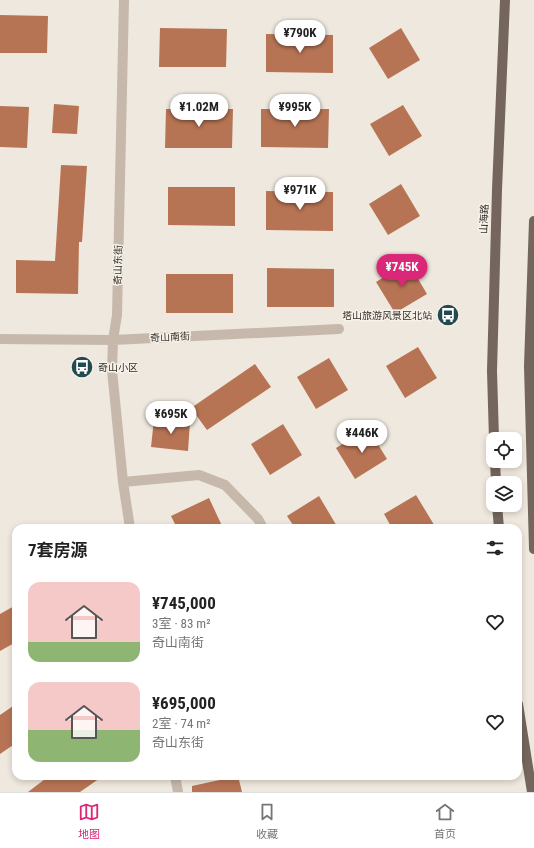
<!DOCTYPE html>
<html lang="zh">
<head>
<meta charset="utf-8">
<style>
	:root { --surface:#fff; --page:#f6f6f6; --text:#222; --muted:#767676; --line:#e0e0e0; --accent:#db2777 }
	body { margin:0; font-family:"Roboto Condensed","Noto Sans SC",sans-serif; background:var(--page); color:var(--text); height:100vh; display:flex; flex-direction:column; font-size:15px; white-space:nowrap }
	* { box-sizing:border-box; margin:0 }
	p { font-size:13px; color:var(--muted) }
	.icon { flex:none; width:22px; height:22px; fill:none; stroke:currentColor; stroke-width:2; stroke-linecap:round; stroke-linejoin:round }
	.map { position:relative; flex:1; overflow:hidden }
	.drawer { position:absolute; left:12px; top:524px; width:510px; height:256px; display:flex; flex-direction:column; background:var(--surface); border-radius:12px; box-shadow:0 2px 6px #0003 }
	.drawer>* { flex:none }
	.controls { position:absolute; left:486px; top:432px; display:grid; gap:8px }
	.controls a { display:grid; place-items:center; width:36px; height:36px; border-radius:8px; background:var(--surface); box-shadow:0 2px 6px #0003; font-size:20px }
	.price { position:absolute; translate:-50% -34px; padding:0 9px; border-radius:14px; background:#fff; color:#222; font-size:13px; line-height:26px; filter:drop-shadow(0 1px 2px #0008) }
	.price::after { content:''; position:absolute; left:50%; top:24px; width:12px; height:9px; margin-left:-6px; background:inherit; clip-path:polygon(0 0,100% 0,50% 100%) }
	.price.selected { background:var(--accent); color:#fff }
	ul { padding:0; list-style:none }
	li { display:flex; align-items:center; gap:12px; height:100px; padding:0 16px }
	li span { display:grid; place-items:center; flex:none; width:112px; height:80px; border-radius:12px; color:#555 }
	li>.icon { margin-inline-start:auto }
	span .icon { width:48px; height:48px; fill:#fffc; stroke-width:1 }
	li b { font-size:17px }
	h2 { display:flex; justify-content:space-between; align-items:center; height:48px; padding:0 16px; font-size:17px }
	.menu { display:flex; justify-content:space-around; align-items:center; height:56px; border-top:1px solid var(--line); background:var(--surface); font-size:11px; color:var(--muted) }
	.menu a { display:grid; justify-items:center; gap:2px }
	.menu .selected { color:var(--accent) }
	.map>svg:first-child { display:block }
	.building { fill:#b77454 }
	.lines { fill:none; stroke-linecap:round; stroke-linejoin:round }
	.street { stroke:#c6b9ab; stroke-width:10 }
	.primary { stroke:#74665c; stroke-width:10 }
	.labels { text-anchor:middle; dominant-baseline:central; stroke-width:3; stroke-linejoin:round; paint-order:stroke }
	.street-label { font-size:10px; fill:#342e29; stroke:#f7f2e9 }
	.poi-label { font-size:10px; fill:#342e29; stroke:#f7f2e9; text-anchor:end }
</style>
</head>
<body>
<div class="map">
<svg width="534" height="792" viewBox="0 0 534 792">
	<rect width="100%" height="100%" fill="#efe8de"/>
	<path class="building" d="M0,15L48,16L47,53H0Z
		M160,28L227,29L226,67H159Z
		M401,28L420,60L388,79L369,48Z
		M266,34L333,35V73L266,72Z
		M54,104L79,106L77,134L52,133Z
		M403,105L422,136L389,156L370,124Z
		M0,106L29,107L27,148L0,147Z
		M166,109H233L232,148H165Z
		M261,109H329L328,148L261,147Z
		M61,165L87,166L82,242H79L78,294L16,293V260L55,261Z
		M401,184L420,216L388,235L369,204Z
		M168,187H235V226L168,225Z
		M266,191L333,192V231L266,230Z
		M408,262L427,294L395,313L376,282Z
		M267,268L334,269V307H267Z
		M166,274H233V313H166Z
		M418,347L437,378L405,398L386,366Z
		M329,358L348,390L316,409L297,377Z
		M255,364L271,387L207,430L191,408Z
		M154,419L190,422L188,451L151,447Z
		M283,424L302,455L270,475L251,444Z
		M368,428L387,459L355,479L336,448Z
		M416,495L436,528H392L384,514Z
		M319,496L338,528H295L287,516Z
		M209,498L223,528H177L171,516Z
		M16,605V642L0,651V614Z
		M16,704V743L0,754V715Z
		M49,776H103L80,792H28Z
		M238,776L242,792H192V786Z"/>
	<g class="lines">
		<path class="street" d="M124,0L117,315L113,340L112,370L123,482L130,528
			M0,339L113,340L339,329
			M123,482L199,475L225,485L258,519L263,528
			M175,776L178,792"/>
		<path class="primary" d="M534,221L529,366L534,549
			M494,439L492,371L497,190L505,0
			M495,461L496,483
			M497,505L499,528
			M518,704L532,792"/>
	</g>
	<defs>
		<g id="bus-disc" transform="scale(1.15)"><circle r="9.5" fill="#244a51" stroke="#f7f2e9"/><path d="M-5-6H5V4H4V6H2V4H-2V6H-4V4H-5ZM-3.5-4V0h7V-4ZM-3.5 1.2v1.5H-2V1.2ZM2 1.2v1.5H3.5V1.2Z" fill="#fff"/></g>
	</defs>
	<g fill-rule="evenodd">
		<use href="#bus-disc" x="448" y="315"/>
		<use href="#bus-disc" x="82" y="367"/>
	</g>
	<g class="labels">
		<g class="street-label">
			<text transform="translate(484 219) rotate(-88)">山海路</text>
			<text transform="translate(118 265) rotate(-89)">奇山东街</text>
			<text transform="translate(170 337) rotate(-3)">奇山南街</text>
		</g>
		<g class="poi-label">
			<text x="432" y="315">塔山旅游风景区北站</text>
			<text x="98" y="367" text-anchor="start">奇山小区</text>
		</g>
	</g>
</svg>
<div class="controls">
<a><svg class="icon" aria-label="locate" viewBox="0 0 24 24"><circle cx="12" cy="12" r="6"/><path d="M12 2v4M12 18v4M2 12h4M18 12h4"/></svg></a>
<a><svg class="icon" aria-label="layers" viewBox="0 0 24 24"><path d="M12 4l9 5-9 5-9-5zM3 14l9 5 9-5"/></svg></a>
</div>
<b class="price" style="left:300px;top:54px">¥790K</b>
<b class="price" style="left:199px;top:128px">¥1.02M</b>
<b class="price" style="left:295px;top:128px">¥995K</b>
<b class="price" style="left:300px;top:211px">¥971K</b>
<b class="price selected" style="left:402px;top:288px">¥745K</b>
<b class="price" style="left:171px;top:435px">¥695K</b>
<b class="price" style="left:362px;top:454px">¥446K</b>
<section class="drawer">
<h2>7套房源<svg class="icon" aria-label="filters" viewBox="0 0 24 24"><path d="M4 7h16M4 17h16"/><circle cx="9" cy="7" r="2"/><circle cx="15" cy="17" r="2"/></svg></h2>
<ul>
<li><span style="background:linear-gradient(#f6c9c9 75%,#8fb573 0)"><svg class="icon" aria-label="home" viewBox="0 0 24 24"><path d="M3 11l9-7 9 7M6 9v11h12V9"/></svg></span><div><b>¥745,000</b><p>3室 · 83 m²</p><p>奇山南街</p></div><svg class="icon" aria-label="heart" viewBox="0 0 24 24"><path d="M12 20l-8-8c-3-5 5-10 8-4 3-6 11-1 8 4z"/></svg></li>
<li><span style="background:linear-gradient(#f6c9c9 60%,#8fb573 0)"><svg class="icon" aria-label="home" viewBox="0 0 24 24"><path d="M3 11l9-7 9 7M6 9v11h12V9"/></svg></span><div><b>¥695,000</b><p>2室 · 74 m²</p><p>奇山东街</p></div><svg class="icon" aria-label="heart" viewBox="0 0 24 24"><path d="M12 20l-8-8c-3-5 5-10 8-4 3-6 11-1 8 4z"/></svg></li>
</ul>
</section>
</div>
<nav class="menu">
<a class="selected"><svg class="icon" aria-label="map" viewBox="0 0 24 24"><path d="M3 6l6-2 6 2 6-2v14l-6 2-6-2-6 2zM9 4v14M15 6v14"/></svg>地图</a>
<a><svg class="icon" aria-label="saved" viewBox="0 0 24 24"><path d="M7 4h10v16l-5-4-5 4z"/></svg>收藏</a>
<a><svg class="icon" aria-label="home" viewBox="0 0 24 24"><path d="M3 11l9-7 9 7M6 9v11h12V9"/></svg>首页</a>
</nav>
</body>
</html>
